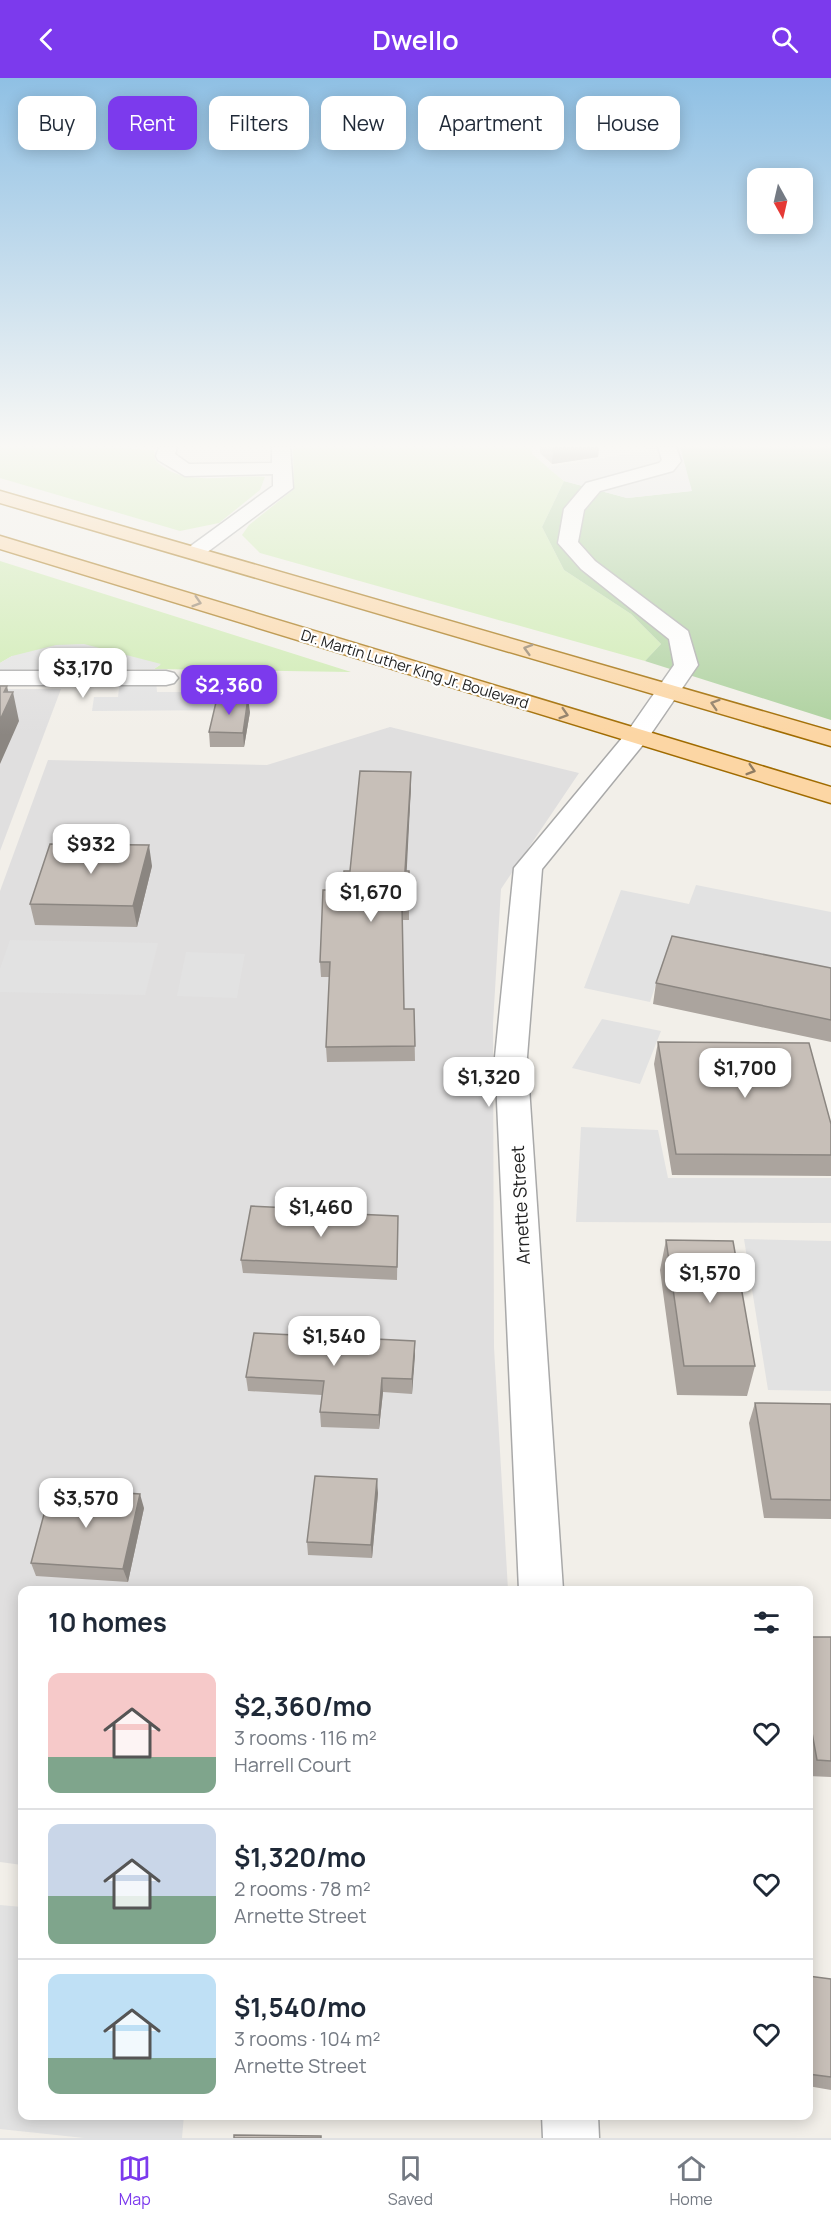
<!DOCTYPE html>
<html lang="en">
<head>
<meta charset="utf-8">
<style>
	:root { --surface:#fff; --page:#f2f2f3; --text:#1f2937; --muted:#747a83; --line:#e0e1e3; --accent:#7c3aed }
	body { margin:0; font-family:Manrope,sans-serif; background:var(--page); color:var(--text); height:100vh; display:flex; flex-direction:column; font-size:22px; white-space:nowrap }
	* { box-sizing:border-box; margin:0 }
	p { font-size:20px; color:var(--muted) }
	.icon { flex:none; width:33px; height:33px; fill:none; stroke:currentColor; stroke-width:2; stroke-linecap:round; stroke-linejoin:round }
	.map { position:relative; flex:1; overflow:hidden }
	.drawer { position:absolute; left:18px; top:1508px; width:795px; height:534px; display:flex; flex-direction:column; background:var(--surface); border-radius:12px; box-shadow:0 3px 15px #0003 }
	.drawer>* { flex:none }
	.banner { position:absolute; left:18px; top:18px; width:795px; height:54px; display:flex; gap:12px }
	.needle { width:39px; rotate:172deg }
	.controls { position:absolute; left:747px; top:90px; display:grid; gap:12px }
	.controls a { display:grid; place-items:center; width:66px; height:66px; border-radius:12px; background:var(--surface); box-shadow:0 3px 15px #0003; font-size:30px }
	.price { position:absolute; translate:-50% -51px; padding:0 14px; border-radius:12px; background:#fff; color:#222; font-size:20px; line-height:39px; filter:drop-shadow(0 2px 3px #0008) }
	.price::after { content:''; position:absolute; left:50%; top:36px; width:18px; height:14px; margin-left:-9px; background:inherit; clip-path:polygon(0 0,100% 0,50% 100%) }
	.price.active { background:var(--accent); color:#fff }
	ul { padding:0; list-style:none }
	li { display:flex; align-items:center; gap:18px; height:150px; padding:0 30px }
	li+li { border-top:2px solid var(--line) }
	li span { display:grid; place-items:center; flex:none; width:168px; height:120px; border-radius:12px; color:#555 }
	li>.icon { margin-inline-start:auto }
	span .icon { width:72px; height:72px; fill:#fffc; stroke-width:1 }
	li b { font-size:26px }
	h2 { display:flex; justify-content:space-between; align-items:center; height:72px; padding:0 30px; font-size:26px }
	.pill { padding:0 21px; border-radius:12px; background:var(--surface); box-shadow:0 3px 15px #0003; font-size:21px; line-height:54px }
	.pill.active { background:var(--accent); color:#fff }
	header { display:flex; justify-content:space-between; align-items:center; height:78px; padding:0 30px; background:var(--accent); color:#fff; font-size:27px; font-weight:600 }
	.tabs { display:flex; justify-content:space-around; align-items:center; height:84px; border-top:2px solid var(--line); background:var(--surface); font-size:16px; color:var(--muted) }
	.tabs a { display:grid; justify-items:center; gap:3px }
	.tabs .active { color:var(--accent) }
	.map>svg:first-child { display:block }
	.residential { fill:#e0dfdf }
	.grass { fill:#cdebb0 }
	.forest { fill:#add19e }
	.parking { fill:#e2e2e2 }
	.lines { fill:none; stroke-linecap:round; stroke-linejoin:round }
	.minor-casing { stroke:#a9a9a9; stroke-width:3 }
	.major-casing { stroke:#a06b00; stroke-width:3 }
	.minor { fill:#fff; fill-rule:evenodd }
	.major { fill:#fcd6a4; fill-rule:evenodd }
	.wall { fill:#aba49e }
	.shaded-wall { fill:#8b8681 }
	.building { fill:#c7bfb8; stroke:#8b8681; stroke-width:1.5 }
	.oneway { stroke:#8f7c63 }
	.labels { text-anchor:middle; dominant-baseline:central; stroke-width:4.5; stroke-linejoin:round; paint-order:stroke }
	.far-street-label { font-size:15px; fill:#222; stroke:#fff }
	.street-label { font-size:18px; fill:#222; stroke:#fff }
</style>
</head>
<body>
<header><svg class="icon" aria-label="back" viewBox="0 0 24 24"><path d="M15 5l-7 7 7 7"/></svg>Dwello<svg class="icon" aria-label="search" viewBox="0 0 24 24"><circle cx="10" cy="10" r="6"/><path d="M15 15l6 6"/></svg></header>
<div class="map">
<svg width="831" height="2060" viewBox="0 0 831 2060">
	<rect width="100%" height="100%" fill="#f2efe9"/>
	<path class="residential" d="M0,611H61L0,773Z
		M390,649L579,695L501,811L493,946L494,1269L508,1512H22V1787L0,1784V813L48,682L267,687Z"/>
	<path class="grass" d="M0,369H95L154,372L155,382C183,411 228,396 265,399L260,412L219,445L180,453L0,400Z
		M293,369H531L532,376L564,403L542,449L564,492L631,536L661,566L645,583L260,475L242,457L249,447L294,411Z
		M0,483L351,594L154,591L160,587L12,578L0,585Z"/>
	<path class="forest" d="M680,369H831V642L645,583L661,566L631,536L564,492L542,449L564,403L627,420L691,413Z"/>
	<path class="parking" d="M646,369H680L692,413L627,420L564,403L547,389L648,373Z
		M84,566L161,586L154,591L0,592V585L12,578L56,567Z
		M120,602H156L157,614H241L238,632L92,633L94,619H118Z
		M696,807L831,834V907L667,873L650,924L584,910L621,812L689,826Z
		M10,862L158,865L145,917L0,914V891Z
		M186,874L245,876L237,920L177,918Z
		M602,941L661,953L640,1006L572,990Z
		M581,1049L658,1052L668,1100H831V1145L576,1144Z
		M744,1161L831,1163V1313L768,1312Z
		M0,1827L22,1829V2037H184L182,2060H84L0,2051Z"/>
	<g class="lines">
		<g class="minor-casing">
			<path id="minor" d="M159,369H177L175,376L189,386L272,385V369H290L293,410L202,478H188L185,474L188,470L273,408V396L185,398L158,382L156,378Z
				M658,369H676L681,383L673,393L600,413L584,432L578,464L595,483L688,553L698,587L646,663L542,791L527,979L563,1512H519L495,979L514,790L628,653L674,587L669,561L581,491L558,465L564,431L586,405L659,385L662,382Z
				M0,593H166L174,595L178,600L174,605L166,607H0Z
				M542,2037H598L599,2060H543Z"/>
		</g>
		<g class="major-casing">
			<path id="major" d="M0,413L831,653V668L0,425Z
				M0,458L831,709V725L0,471Z"/>
		</g>
		<use href="#minor" class="minor"/>
		<use href="#major" class="major"/>
	</g>
	<path class="wall" d="M540,369H599L598,379L552,386L540,375Z
		M250,634L244,669H210L209,654Z
		M411,708L406,793H409V842H402L404,931H414L415,983L327,984L326,969L330,899H321L320,884L350,793Z
		M152,788L137,849L35,847L30,826Z
		M831,890V964L653,926L656,905Z
		M658,964L831,1046V1098L672,1097L654,986Z
		M290,1130V1133L398,1138L397,1202L243,1195L241,1182Z
		M666,1162L755,1288L747,1318L677,1317L660,1192Z
		M415,1263L412,1316L383,1314L379,1351L321,1349L320,1334L322,1317L248,1313L246,1299Z
		M755,1325L831,1326V1441L764,1440L749,1345Z
		M378,1415L372,1480L308,1477L307,1464Z
		M144,1430L128,1504L36,1498L31,1485Z
		M808,1559H831V1699L808,1698Z
		M808,1898L831,1901V2012L808,2008Z"/>
	<path class="shaded-wall" d="M553,369H599L598,379L552,386Z
		M7,608L10,621L13,614L19,643L0,686V642L4,614Z
		M248,620L250,634L244,669L243,655Z
		M411,694V708L406,807L405,793Z
		M149,767L152,788L137,849L133,828Z
		M415,1263V1278L412,1316V1301Z
		M382,1300L383,1314L379,1351V1337Z
		M377,1401L378,1415L372,1480L371,1467Z
		M140,1416L144,1430L128,1504L123,1491Z"/>
	<path class="building" d="M0,608H7L4,614H13L0,642Z
		M217,620H248L243,655L209,654Z
		M360,693L411,694L405,793H409V828H402L404,931H414L415,968L326,969L330,884H320L323,812H343L344,793H350Z
		M50,766L149,767L133,828L30,826Z
		M672,858L831,890V942L656,905Z
		M658,964L809,965L831,1046V1077L676,1076Z
		M251,1128L290,1130L289,1133L398,1138L397,1189L241,1182Z
		M666,1162L733,1163L755,1288H684Z
		M254,1255L415,1263L412,1301L382,1300L379,1337L320,1334L324,1303L246,1299Z
		M755,1325L831,1326V1422L771,1421Z
		M315,1398L377,1401L371,1467L307,1464Z
		M51,1410L140,1416L123,1491L31,1485Z
		M808,1559H831V1683L817,1682L808,1633Z
		M808,1898L831,1901V1999L808,1996Z
		M234,2057L321,2058V2060H234Z"/>
	<defs><path id="oneway-chevron" d="M-2-3.5L2.5 0L-2 3.5" fill="none" stroke-width="1.6" stroke-linecap="round" stroke-linejoin="round" transform="scale(1.5)"/></defs>
	<g class="oneway">
		<use href="#oneway-chevron" transform="translate(197 524) rotate(17)"/>
		<use href="#oneway-chevron" transform="translate(528 571) rotate(-164)"/>
		<use href="#oneway-chevron" transform="translate(715 626) rotate(-163)"/>
		<use href="#oneway-chevron" transform="translate(564 636) rotate(17)"/>
		<use href="#oneway-chevron" transform="translate(751 692) rotate(17)"/>
	</g>
	<linearGradient id="sky" x2="0" y2="1"><stop stop-color="#8fc0e4"/><stop offset="0.56" stop-color="#f9f8f5"/><stop offset="1" stop-color="#f9f8f5" stop-opacity="0"/></linearGradient>
	<rect width="831" height="657" fill="url(#sky)"/>
	<g class="labels">
		<g class="far-street-label">
			<text transform="translate(415 591) rotate(17)">Dr. Martin Luther King Jr. Boulevard</text>
		</g>
		<g class="street-label">
			<text transform="translate(520 1127) rotate(-93)">Arnette Street</text>
		</g>
	</g>
</svg>
<div class="controls">
<a><svg class="needle" viewBox="-14 -14 28 28"><path d="M0-13l5 13h-10z" fill="#e53935"/><path d="M0 13l5-13h-10z" fill="#747a83"/></svg></a>
</div>
<b class="price" style="left:83px;top:621px">$3,170</b>
<b class="price active" style="left:229px;top:638px">$2,360</b>
<b class="price" style="left:91px;top:797px">$932</b>
<b class="price" style="left:371px;top:845px">$1,670</b>
<b class="price" style="left:745px;top:1021px">$1,700</b>
<b class="price" style="left:489px;top:1030px">$1,320</b>
<b class="price" style="left:321px;top:1160px">$1,460</b>
<b class="price" style="left:710px;top:1226px">$1,570</b>
<b class="price" style="left:334px;top:1289px">$1,540</b>
<b class="price" style="left:86px;top:1451px">$3,570</b>
<div class="banner">
<a class="pill">Buy</a>
<a class="pill active">Rent</a>
<a class="pill">Filters</a>
<a class="pill">New</a>
<a class="pill">Apartment</a>
<a class="pill">House</a>
</div>
<section class="drawer">
<h2>10 homes<svg class="icon" aria-label="filters" viewBox="0 0 24 24"><path d="M4 7h16M4 17h16"/><circle cx="9" cy="7" r="2"/><circle cx="15" cy="17" r="2"/></svg></h2>
<ul>
<li><span style="background:linear-gradient(#f6c9c9 70%,#7fa58c 0)"><svg class="icon" aria-label="home" viewBox="0 0 24 24"><path d="M3 11l9-7 9 7M6 9v11h12V9"/></svg></span><div><b>$2,360/mo</b><p>3 rooms · 116 m²</p><p>Harrell Court</p></div><svg class="icon" aria-label="heart" viewBox="0 0 24 24"><path d="M12 20l-8-8c-3-5 5-10 8-4 3-6 11-1 8 4z"/></svg></li>
<li><span style="background:linear-gradient(#c9d6e8 60%,#7fa58c 0)"><svg class="icon" aria-label="home" viewBox="0 0 24 24"><path d="M3 11l9-7 9 7M6 9v11h12V9"/></svg></span><div><b>$1,320/mo</b><p>2 rooms · 78 m²</p><p>Arnette Street</p></div><svg class="icon" aria-label="heart" viewBox="0 0 24 24"><path d="M12 20l-8-8c-3-5 5-10 8-4 3-6 11-1 8 4z"/></svg></li>
<li><span style="background:linear-gradient(#bfe0f5 70%,#7fa58c 0)"><svg class="icon" aria-label="home" viewBox="0 0 24 24"><path d="M3 11l9-7 9 7M6 9v11h12V9"/></svg></span><div><b>$1,540/mo</b><p>3 rooms · 104 m²</p><p>Arnette Street</p></div><svg class="icon" aria-label="heart" viewBox="0 0 24 24"><path d="M12 20l-8-8c-3-5 5-10 8-4 3-6 11-1 8 4z"/></svg></li>
</ul>
</section>
</div>
<nav class="tabs">
<a class="active"><svg class="icon" aria-label="map" viewBox="0 0 24 24"><path d="M3 6l6-2 6 2 6-2v14l-6 2-6-2-6 2zM9 4v14M15 6v14"/></svg>Map</a>
<a><svg class="icon" aria-label="saved" viewBox="0 0 24 24"><path d="M7 4h10v16l-5-4-5 4z"/></svg>Saved</a>
<a><svg class="icon" aria-label="home" viewBox="0 0 24 24"><path d="M3 11l9-7 9 7M6 9v11h12V9"/></svg>Home</a>
</nav>
</body>
</html>
